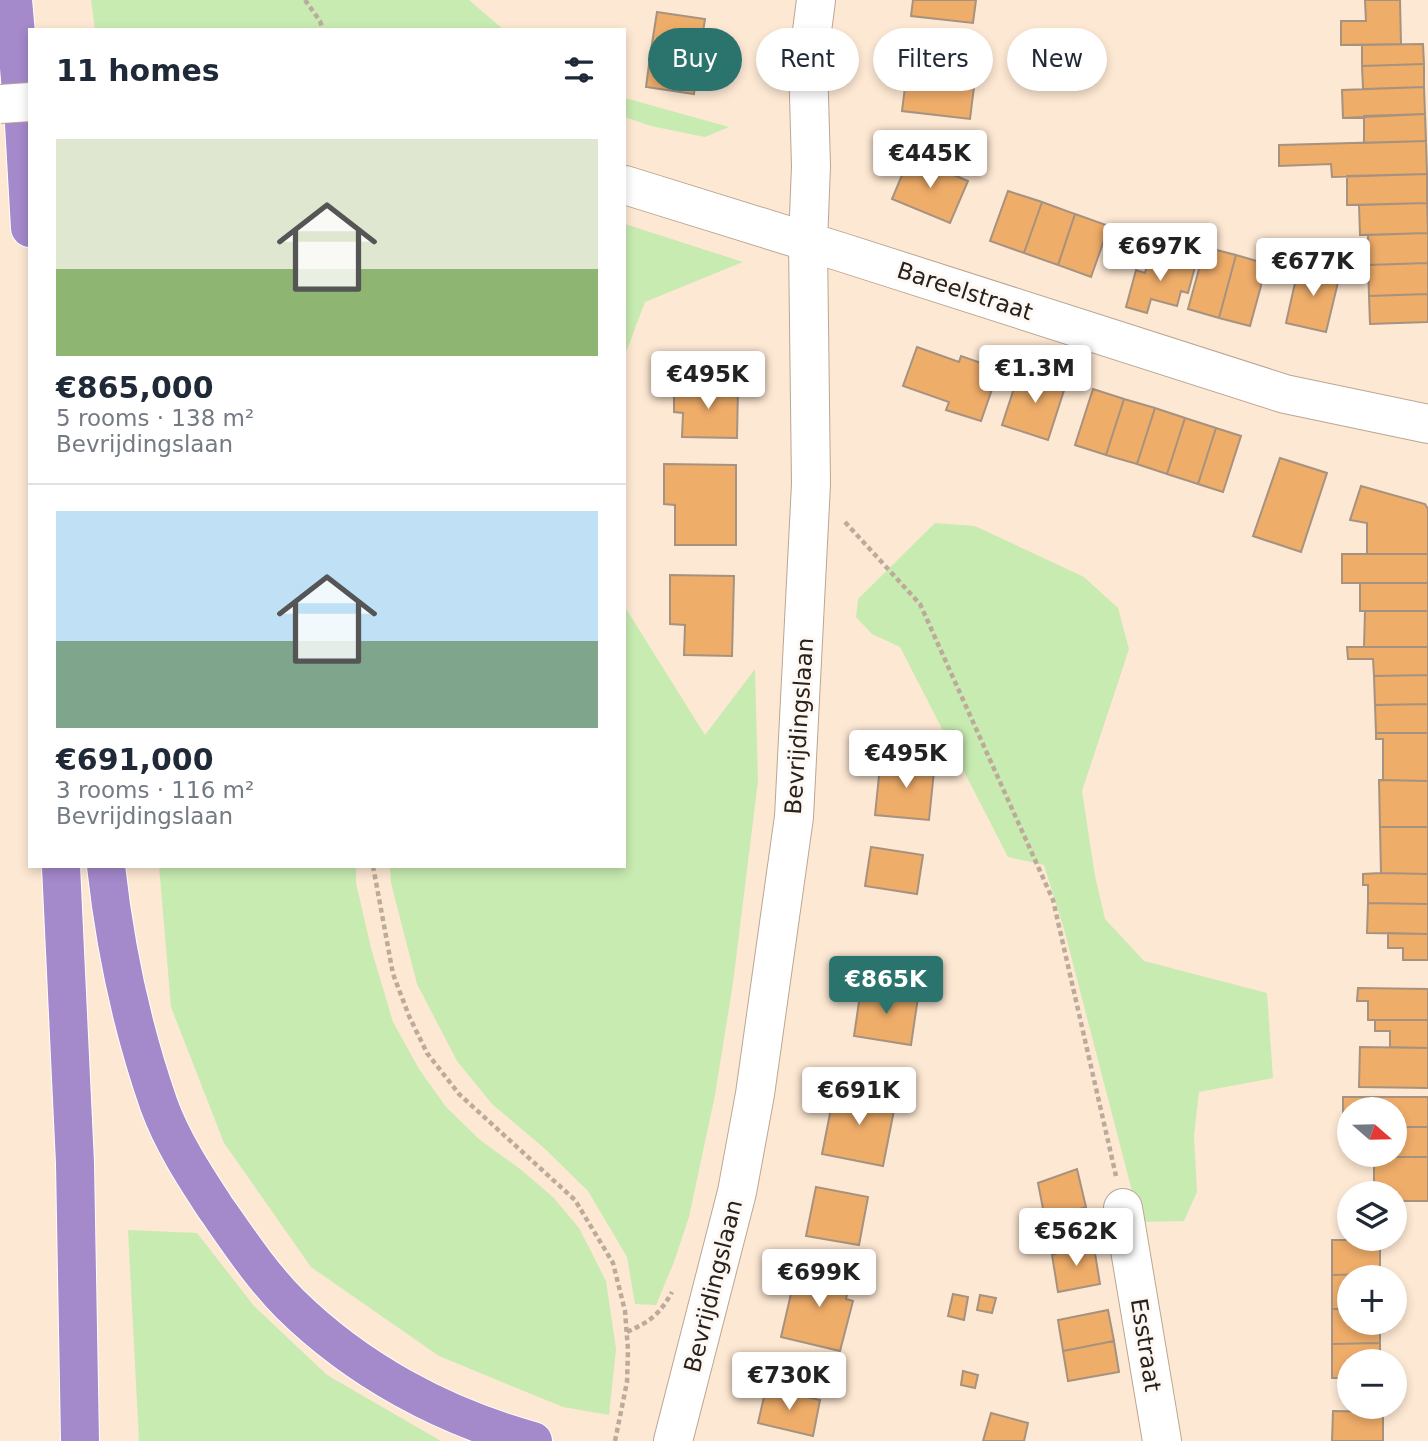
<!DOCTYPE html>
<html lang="en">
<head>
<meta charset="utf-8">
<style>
	:root { --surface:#fff; --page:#f2f2f3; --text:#1f2937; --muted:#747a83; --line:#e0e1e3; --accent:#2b746e }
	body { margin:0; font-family:"DejaVu Sans",sans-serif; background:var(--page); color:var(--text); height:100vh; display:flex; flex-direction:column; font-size:26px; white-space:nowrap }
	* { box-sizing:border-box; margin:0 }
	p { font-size:23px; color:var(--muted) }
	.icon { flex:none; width:38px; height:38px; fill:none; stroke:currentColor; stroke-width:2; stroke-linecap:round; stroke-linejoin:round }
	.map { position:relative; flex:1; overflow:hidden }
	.details { position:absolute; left:28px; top:28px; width:598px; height:840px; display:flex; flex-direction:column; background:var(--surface); border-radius:0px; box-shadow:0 4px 10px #0003 }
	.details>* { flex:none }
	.top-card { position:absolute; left:648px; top:28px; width:665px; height:63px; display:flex; gap:14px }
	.needle { width:46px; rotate:110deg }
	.fabs { position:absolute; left:1337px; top:1097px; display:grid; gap:14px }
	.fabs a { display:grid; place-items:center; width:70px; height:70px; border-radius:50%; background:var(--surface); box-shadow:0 4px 10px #0003; font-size:35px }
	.price { position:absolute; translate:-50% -60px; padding:0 16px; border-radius:7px; background:#fff; color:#222; font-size:23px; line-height:46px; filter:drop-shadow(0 2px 4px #0008) }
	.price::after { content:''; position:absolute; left:50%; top:42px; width:21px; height:16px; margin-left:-10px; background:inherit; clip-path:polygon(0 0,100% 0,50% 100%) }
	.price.on { background:var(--accent); color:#fff }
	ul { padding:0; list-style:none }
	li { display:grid; align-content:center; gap:14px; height:371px; padding:0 28px }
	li+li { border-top:2px solid var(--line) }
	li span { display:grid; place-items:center; height:217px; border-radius:0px; color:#555 }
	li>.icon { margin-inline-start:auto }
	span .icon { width:126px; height:126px; fill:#fffc; stroke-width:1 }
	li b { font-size:30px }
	h2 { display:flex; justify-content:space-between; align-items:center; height:84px; padding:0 28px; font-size:30px }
	.pill { padding:0 24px; border-radius:32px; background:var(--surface); box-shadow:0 4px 10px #0003; font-size:24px; line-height:63px }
	.pill.on { background:var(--accent); color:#fff }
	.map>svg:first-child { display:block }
	.green { fill:#c8ebb1 }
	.building { fill:#efad6a; stroke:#a6927f; stroke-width:2 }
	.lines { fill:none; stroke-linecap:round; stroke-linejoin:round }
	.minor-casing { stroke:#bba693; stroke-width:40 }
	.highway-casing { stroke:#fff; stroke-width:40 }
	.path { stroke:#bcab9a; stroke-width:4.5; stroke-dasharray:5 3.5; stroke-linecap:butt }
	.minor { stroke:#fff; stroke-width:38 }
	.highway { stroke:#a489cb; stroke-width:38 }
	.minor-bridge-casing { stroke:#bba693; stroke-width:40; stroke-linecap:butt }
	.minor-bridge { stroke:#fff; stroke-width:38 }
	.labels { text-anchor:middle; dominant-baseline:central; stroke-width:6; stroke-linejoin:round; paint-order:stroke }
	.street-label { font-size:23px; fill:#29211a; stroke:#fdf8f4 }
</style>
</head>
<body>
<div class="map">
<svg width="1428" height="1441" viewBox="0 0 1428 1441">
	<rect width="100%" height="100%" fill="#fde8d3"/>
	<path class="green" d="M91,0H469L504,30H95Z
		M625,98L729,127L705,137L651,126L625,117Z
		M625,224L743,262L645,302L625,355Z
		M935,523L975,526L1084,577L1118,608L1129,649L1082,791L1095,876L1105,919L1144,961L1267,993L1273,1078L1199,1092L1194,1136L1197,1192L1184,1221L1140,1222L1064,929L1044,865L1008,857L900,647L872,634L856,617L858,599Z
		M625,607L705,735L755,669L758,781L733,983L715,1095L689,1217L674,1262L656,1305L635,1304L627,1257L588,1191L544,1148L492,1104L457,1061L417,984L391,883L390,866H625Z
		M159,866H356V883L371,948L393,1022L419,1069L446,1107L480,1140L520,1169L553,1197L579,1228L606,1281L616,1349L609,1415L563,1407L439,1356L311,1267L224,1143L171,1007Z
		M128,1230L197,1233L254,1306L327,1375L441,1441H139Z"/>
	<path class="building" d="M913,0H976L973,23L911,16Z
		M1365,0H1400L1401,44L1341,45V21H1366Z
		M657,12L705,19L699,57L651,50Z
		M910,44L967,50L963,85L906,79Z
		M1423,44L1424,64L1362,66V45Z
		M651,50L699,57L694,94L646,87Z
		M1424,64V87L1363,89L1362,66Z
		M906,79L974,87L970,119L902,111Z
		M1424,87L1425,114L1343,118L1342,90Z
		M1425,114L1426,141L1364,143V116Z
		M1426,141L1427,174L1332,177L1331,164L1279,166V145Z
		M910,156L968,181L950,223L892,199Z
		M1427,174V203L1347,205V176Z
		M1008,191L1042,202L1024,253L990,241Z
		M1042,202L1075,214L1058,265L1024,253Z
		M1427,203L1428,233L1360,235L1359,205Z
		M1075,214L1109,226L1091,277L1058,265Z
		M1428,233V263L1368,265V235Z
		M1205,247L1236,255L1219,318L1188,309Z
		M1150,254L1195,267L1188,293L1181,291L1177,306L1151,299L1147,313L1126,307L1136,270L1145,273Z
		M1236,255L1267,264L1250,326L1219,318Z
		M1428,263V294L1369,296L1368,265Z
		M1299,265L1340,274L1326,332L1286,323Z
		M1428,294V322L1370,324L1369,296Z
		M917,347L959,362L961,356L999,369L981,421L946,410L949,402L903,386Z
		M1039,371L1067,381L1048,440L1002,425L1018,376L1036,382Z
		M674,386L738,387L737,438L682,437L683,413L674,412Z
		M1093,389L1124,399L1106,455L1075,445Z
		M1124,399L1155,408L1137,464L1106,455Z
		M1155,408L1185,418L1167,474L1137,464Z
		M1185,418L1216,428L1198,484L1167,474Z
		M1216,428L1241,436L1223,492L1198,484Z
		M1280,458L1327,473L1301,552L1253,536Z
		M664,464L736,465V545H675V505L664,504Z
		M1361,486L1425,504L1428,509V554H1367V523L1350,520Z
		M1342,554H1428V583H1342Z
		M670,575L734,576L732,656L684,655L685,625L670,624Z
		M1360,583H1428V611H1360Z
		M1365,611H1428V647H1364Z
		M1347,647H1428V675L1374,676L1373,659H1348Z
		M1428,675V704L1375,705L1374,676Z
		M1428,704V733H1376L1375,705Z
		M1376,733H1428V781L1383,780V739H1376Z
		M903,757L935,761L929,820L875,815L880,766L902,768Z
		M1379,780L1428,781V827H1380Z
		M1380,827H1428V874L1381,873Z
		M871,847L923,855L917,894L865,886Z
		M1381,873L1428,874V904L1368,903V885H1363V874Z
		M1368,903L1428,904V934L1367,933Z
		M1388,933L1428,934V960H1403V948H1388Z
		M861,988L918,997L911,1045L854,1036Z
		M1358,988L1428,989V1020H1368V1001H1357Z
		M1375,1020H1428V1048L1390,1047V1031H1375Z
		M1360,1047L1428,1048V1088L1359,1087Z
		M835,1088L896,1100L883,1166L822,1154Z
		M1343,1097H1428V1127H1395V1110H1349V1117H1343Z
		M1395,1127H1428V1157H1374L1395,1155Z
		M1374,1157H1428V1201H1395V1194H1374Z
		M1077,1169L1086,1207L1045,1219L1038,1183Z
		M816,1187L868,1197L859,1245L806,1236Z
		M1086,1207L1093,1241L1052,1255L1045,1219Z
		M1332,1240H1380V1274L1332,1275Z
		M1093,1241L1100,1284L1058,1292L1052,1255Z
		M805,1265L851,1277L846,1299L853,1301L840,1351L781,1337L793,1285L800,1287Z
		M1380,1274V1278H1349V1309H1332V1275Z
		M953,1294L968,1297L964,1320L948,1316Z
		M980,1295L996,1298L992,1313L977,1310Z
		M1332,1309H1349V1323H1380V1343L1332,1344Z
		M1108,1310L1114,1341L1063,1351L1058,1320Z
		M1114,1341L1119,1372L1068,1381L1063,1351Z
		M1380,1343V1362H1349V1378H1332V1344Z
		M963,1371L978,1375L975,1388L961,1385Z
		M766,1388L820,1400L813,1436L758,1423Z
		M1333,1411L1383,1412V1441H1332Z
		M991,1413L1028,1423L1024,1441H983Z"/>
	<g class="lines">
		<g class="minor-casing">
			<path id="minor" d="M625,185L841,252L1285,394L1428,424
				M1123,1208L1162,1441
				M673,1441L737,1192L755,1094L794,817L811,484L808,242L811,166L808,62L816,0"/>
		</g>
		<g class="highway-casing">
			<path id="highway" d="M13,0L24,124L30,228
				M61,866L75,1163L80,1441
				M106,866C115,947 132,1028 159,1105C172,1141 194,1175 215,1207C238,1240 262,1276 290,1304C357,1370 442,1416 533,1441"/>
		</g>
		<path class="path" d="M305,0L320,21L323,30
			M845,522L920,604L1053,900L1116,1176
			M373,866L393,974L409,1016L427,1053L459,1094L575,1200L613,1263L625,1311L628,1350L627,1382L615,1441
			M627,1332C651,1321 659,1315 672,1292"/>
		<use href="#minor" class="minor"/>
		<use href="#highway" class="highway"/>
		<g class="minor-bridge-casing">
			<path id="minor-bridge" d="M0,104L30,102"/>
		</g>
		<use href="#minor-bridge" class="minor-bridge"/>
	</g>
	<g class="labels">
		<g class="street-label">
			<text transform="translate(965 291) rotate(18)">Bareelstraat</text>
			<text transform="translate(799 726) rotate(-86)">Bevrijdingslaan</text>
			<text transform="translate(713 1286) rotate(-76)">Bevrijdingslaan</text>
			<text transform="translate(1146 1345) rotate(81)">Esstraat</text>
		</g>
	</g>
</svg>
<div class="fabs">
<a><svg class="needle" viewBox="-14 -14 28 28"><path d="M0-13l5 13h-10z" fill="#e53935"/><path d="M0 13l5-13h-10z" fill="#747a83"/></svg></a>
<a><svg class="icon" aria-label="layers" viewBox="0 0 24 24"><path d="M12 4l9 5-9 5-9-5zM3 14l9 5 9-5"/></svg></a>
<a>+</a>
<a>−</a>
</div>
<b class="price" style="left:930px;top:190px">€445K</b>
<b class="price" style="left:1160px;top:283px">€697K</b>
<b class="price" style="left:1313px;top:298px">€677K</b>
<b class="price" style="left:1035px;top:405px">€1.3M</b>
<b class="price" style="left:708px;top:411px">€495K</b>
<b class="price" style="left:906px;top:790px">€495K</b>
<b class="price on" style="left:886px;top:1016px">€865K</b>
<b class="price" style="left:859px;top:1127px">€691K</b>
<b class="price" style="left:1076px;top:1268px">€562K</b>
<b class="price" style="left:819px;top:1309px">€699K</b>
<b class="price" style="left:789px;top:1412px">€730K</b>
<div class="top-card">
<a class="pill on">Buy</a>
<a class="pill">Rent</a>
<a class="pill">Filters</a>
<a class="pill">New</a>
</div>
<section class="details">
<h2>11 homes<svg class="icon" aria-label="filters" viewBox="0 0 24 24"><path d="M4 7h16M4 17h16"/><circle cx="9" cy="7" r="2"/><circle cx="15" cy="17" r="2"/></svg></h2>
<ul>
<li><span style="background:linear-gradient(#dfe7d0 60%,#8fb573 0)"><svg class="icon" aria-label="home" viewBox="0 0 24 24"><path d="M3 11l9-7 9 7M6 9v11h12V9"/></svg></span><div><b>€865,000</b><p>5 rooms · 138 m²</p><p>Bevrijdingslaan</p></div></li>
<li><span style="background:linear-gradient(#bfe0f5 60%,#7fa58c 0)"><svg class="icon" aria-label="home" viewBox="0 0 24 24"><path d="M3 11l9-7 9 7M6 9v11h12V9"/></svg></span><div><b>€691,000</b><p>3 rooms · 116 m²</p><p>Bevrijdingslaan</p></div></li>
</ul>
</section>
</div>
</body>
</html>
